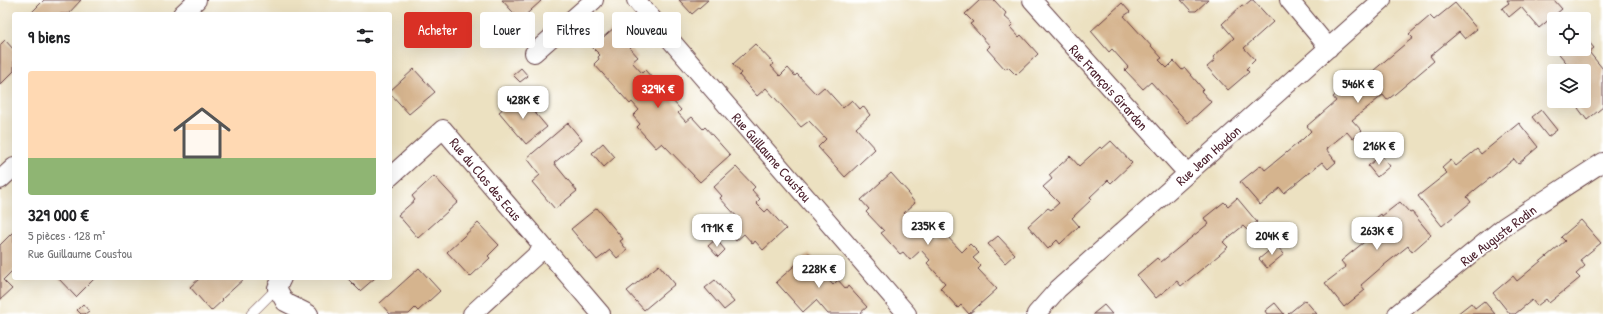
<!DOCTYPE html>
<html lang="fr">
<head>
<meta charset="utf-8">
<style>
	:root { --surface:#fff; --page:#f6f6f6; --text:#202124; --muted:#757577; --line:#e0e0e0; --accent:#d93025 }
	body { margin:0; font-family:"Patrick Hand",sans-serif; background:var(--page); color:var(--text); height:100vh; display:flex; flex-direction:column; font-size:15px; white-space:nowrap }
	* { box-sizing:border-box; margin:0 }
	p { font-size:13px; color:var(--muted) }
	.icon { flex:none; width:22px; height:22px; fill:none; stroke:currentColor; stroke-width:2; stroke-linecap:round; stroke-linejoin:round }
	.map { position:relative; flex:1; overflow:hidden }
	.drawer { position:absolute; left:12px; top:12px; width:380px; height:268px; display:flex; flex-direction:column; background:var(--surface); border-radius:4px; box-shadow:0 4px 16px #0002 }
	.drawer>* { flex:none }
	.hud { position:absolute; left:404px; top:12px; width:380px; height:36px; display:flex; gap:8px }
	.buttons { position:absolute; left:1547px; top:12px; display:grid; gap:8px }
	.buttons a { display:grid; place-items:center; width:44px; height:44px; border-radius:4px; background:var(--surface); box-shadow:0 4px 16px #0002; font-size:20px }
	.price { position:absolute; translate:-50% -34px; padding:0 9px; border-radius:8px; background:#fff; color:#222; font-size:13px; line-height:26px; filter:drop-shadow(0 1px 2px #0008) }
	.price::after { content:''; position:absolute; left:50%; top:24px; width:12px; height:9px; margin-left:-6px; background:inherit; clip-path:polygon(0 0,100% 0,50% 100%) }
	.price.current { background:var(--accent); color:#fff }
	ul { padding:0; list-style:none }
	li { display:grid; align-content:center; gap:8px; height:212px; padding:0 16px }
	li+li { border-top:1px solid var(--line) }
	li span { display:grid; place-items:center; height:124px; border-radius:4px; color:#555 }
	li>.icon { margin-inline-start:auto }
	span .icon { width:72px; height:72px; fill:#fffc; stroke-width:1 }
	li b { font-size:17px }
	h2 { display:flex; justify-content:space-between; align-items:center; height:48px; padding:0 16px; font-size:17px }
	.tag { padding:0 14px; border-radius:4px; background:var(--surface); box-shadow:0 4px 16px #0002; font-size:14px; line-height:36px }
	.tag.current { background:var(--accent); color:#fff }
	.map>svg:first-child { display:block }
	.building { fill:#d5b48e }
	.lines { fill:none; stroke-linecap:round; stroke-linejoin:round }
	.lane-casing { stroke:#623c42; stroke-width:10 }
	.street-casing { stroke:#623c42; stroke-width:20 }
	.lane { stroke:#fff; stroke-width:9 }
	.street { stroke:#fff; stroke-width:18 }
	.labels { text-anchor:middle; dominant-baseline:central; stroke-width:3; stroke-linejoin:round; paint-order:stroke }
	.street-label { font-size:14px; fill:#4a1f2b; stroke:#fff }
</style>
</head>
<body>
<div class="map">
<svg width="1603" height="314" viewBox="0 0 1603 314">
	<rect width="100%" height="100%" fill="#fff"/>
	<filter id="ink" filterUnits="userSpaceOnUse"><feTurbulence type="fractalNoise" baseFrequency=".025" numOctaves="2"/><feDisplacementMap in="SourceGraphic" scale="8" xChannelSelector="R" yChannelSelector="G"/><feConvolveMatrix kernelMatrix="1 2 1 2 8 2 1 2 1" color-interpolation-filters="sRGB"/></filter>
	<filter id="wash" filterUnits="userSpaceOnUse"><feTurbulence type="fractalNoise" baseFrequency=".012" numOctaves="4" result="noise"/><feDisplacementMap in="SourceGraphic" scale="16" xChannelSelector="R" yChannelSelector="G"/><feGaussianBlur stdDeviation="0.9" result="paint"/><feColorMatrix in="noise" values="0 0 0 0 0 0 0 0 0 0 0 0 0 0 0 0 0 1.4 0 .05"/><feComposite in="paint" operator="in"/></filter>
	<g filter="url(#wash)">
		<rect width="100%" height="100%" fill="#ece1c1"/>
		<g id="blocks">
			<path class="building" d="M44,0H81L68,14H30Z
				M502,0H540L541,1L520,20Z
				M679,0H708L692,14Z
				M980,0H994L1006,13L1004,16L1013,24L1010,27L1019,37L1021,35L1038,54L1016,75L1008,67L1005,69L987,49L990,46L970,24L973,22L965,14Z
				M1181,0H1208L1196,11H1191Z
				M1251,0H1253L1273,22L1244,48L1255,60L1246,69L1249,72L1228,90L1207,67L1215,60L1213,57L1234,38L1222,24L1242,5L1244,6Z
				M1507,0H1554L1562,9L1539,28L1521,7L1509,17L1502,8L1509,3Z
				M1122,3L1130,12L1124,16L1162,58L1159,60L1167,68L1174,61L1182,70L1185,68L1203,89L1201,91L1211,102L1188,123L1151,82L1143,89L1125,70L1128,67L1112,49L1109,52L1091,31Z
				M1455,3L1477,29L1465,39L1459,32L1430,56L1434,61L1395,94L1387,100L1383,95L1352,120L1362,131L1353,139L1347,132L1326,149L1336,162L1328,169L1322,162L1284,193L1280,188L1260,205L1240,182L1261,165L1265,170L1303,139L1311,131L1307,126L1336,101L1333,97L1364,72L1367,76L1405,44L1413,38L1409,34L1430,16L1434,20Z
				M615,27L632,46L630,48L638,57L632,62L642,73L645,70L681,110L678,113L686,122L692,117L703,129L705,127L730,155L700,182L662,143L656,148L637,127L640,124L633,116L639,110L632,102L630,104L594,64L599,59L598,57L600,55L592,47Z
				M1584,36L1594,48L1589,52L1603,69V107L1587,120L1578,108L1588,100L1584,95V71H1565L1570,67L1555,49H1584Z
				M5,40L14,50V71L0,85V45Z
				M755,44L774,64L771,66L780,76L788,68L795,76L797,74L816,94L824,87L843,108L852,100L860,109L863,106L870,115L856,128L875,149L845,177L818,147L826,139L809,121L801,127L766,88L757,96L739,75L741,73L733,64Z
				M521,68L528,76L520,82L513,75Z
				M414,69L435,92L409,114L390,93V91Z
				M520,95L547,127L526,144L499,112Z
				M1541,110L1557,130L1548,137L1532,117Z
				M568,123L582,140L554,163L577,191L555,209L532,182L540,175L527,158Z
				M1519,123L1538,147L1518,164L1514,159L1475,190L1467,197L1471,202L1442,226L1418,196L1447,173L1442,168L1451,160L1456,166L1477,149L1481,154Z
				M1111,141L1132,163L1111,183L1108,180L1090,197L1092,199L1072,218L1079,226L1060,244L1057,240L1048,249L1028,226L1048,208L1051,210L1059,203L1043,187L1052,179L1049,175L1070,156L1079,166L1100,147L1102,149Z
				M603,143L615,157L604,167L592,153Z
				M1381,155L1390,166L1377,177L1368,166Z
				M736,167L755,187L752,190L760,199L756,203L765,212L768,209L786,229L763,250L755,241L753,244L744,234L736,241L726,230L739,219L720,198L722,196L714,187Z
				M891,173L909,193L908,194L915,203L904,213L912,222L914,219L933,239L942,231L962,252L970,244L979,253L973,258L981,266L978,269L997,289L969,314L961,305L958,308L940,288L945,283L927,263L930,260L921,250L910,260L903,252L900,254L881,233L884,231L866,212L869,209L861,200Z
				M434,176L458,202L418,238L398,215L415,200L412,196Z
				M1237,198L1257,222L1247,230L1243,226L1223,242L1228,247L1219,255L1181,286L1177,281L1156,298L1137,275L1157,258L1161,262L1208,224L1204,218L1224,202L1228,206Z
				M1400,202L1410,213L1412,212L1431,235L1412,252L1408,246L1383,266L1361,285L1365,290L1344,307L1325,283L1346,267L1341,261L1369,238L1362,229L1381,214L1382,216Z
				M597,208L623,239L620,241L627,250L617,258L610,250L597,260L571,229Z
				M1581,220L1601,243L1580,260L1585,266L1576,274L1580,278L1549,303L1546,299L1537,306L1532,300L1515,314H1510L1493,293L1513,276L1517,281L1565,241L1561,237Z
				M478,223L499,245L488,256L490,258L470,277L447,252Z
				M14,231V269L3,280L12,289L0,300V245Z
				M998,236L1015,254L1005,263L988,244Z
				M716,239L725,250L718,257L708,246Z
				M1276,245L1284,254L1267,268L1259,259Z
				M809,253L827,273L824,275L833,285L838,280L846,289L848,286L867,307L859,314H828L816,300L803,312L776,282Z
				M659,265L675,284L644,310L627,291Z
				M419,268L440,291L418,311L415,308L409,314H390L380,303Z
				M58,278H95L76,297Z
				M200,278H245L222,299L223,300L211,311L190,287Z
				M347,278H375L360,291Z
				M715,280L734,302L724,310L705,288Z
				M1305,300L1317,314H1288Z
				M1484,301L1495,314H1457L1471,303L1475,308Z
				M1275,303L1284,314H1267L1265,311Z
				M83,304L89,311L85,314H81L77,310Z
				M1104,305L1112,314H1093Z"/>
		</g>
	</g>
	<g filter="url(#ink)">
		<use href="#blocks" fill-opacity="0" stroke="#623c42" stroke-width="1"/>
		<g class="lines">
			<g class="lane-casing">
				<path id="lane" d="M251,314L277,288"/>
			</g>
			<g class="street-casing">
				<path id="street" d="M636,0L907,314
					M1032,0L1187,173
					M1289,0L1329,48
					M182,14L197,0
					M534,53L594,0
					M390,177L443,129L601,314
					M0,180L14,167
					M282,278L277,288L285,302L309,314
					M472,314L544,248
					M1036,314L1058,289L1382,0
					M1397,314L1505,226L1603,162"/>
			</g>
			<use href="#lane" class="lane"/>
			<use href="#street" class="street"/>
		</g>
	</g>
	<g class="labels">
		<g class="street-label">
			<text transform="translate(1109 87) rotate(48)">Rue François Girardon</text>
			<text transform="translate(1208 155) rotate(-42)">Rue Jean Houdon</text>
			<text transform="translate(772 157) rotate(49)">Rue Guillaume Coustou</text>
			<text transform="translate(486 179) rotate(50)">Rue du Clos des Ecus</text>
			<text transform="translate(1498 235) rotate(-37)">Rue Auguste Rodin</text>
		</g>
	</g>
</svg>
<div class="buttons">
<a><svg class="icon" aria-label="locate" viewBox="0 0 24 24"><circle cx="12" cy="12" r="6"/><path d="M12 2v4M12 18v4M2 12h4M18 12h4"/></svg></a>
<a><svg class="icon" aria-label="layers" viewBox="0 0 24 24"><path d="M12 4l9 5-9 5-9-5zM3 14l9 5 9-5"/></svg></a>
</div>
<b class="price" style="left:1358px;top:104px">546K €</b>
<b class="price current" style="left:658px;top:109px">329K €</b>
<b class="price" style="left:523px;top:120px">428K €</b>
<b class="price" style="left:1379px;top:166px">216K €</b>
<b class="price" style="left:928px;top:246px">235K €</b>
<b class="price" style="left:717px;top:248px">171K €</b>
<b class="price" style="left:1377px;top:251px">263K €</b>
<b class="price" style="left:1272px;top:256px">204K €</b>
<b class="price" style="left:819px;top:289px">228K €</b>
<div class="hud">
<a class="tag current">Acheter</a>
<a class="tag">Louer</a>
<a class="tag">Filtres</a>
<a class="tag">Nouveau</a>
</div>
<section class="drawer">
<h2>9 biens<svg class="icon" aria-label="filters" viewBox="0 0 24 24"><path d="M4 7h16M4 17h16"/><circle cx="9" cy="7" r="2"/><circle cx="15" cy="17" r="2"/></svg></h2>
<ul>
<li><span style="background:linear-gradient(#ffd9b3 70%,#8fb573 0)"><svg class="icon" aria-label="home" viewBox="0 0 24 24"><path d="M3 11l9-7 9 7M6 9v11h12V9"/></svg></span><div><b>329 000 €</b><p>5 pièces · 128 m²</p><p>Rue Guillaume Coustou</p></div></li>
</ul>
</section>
</div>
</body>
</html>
